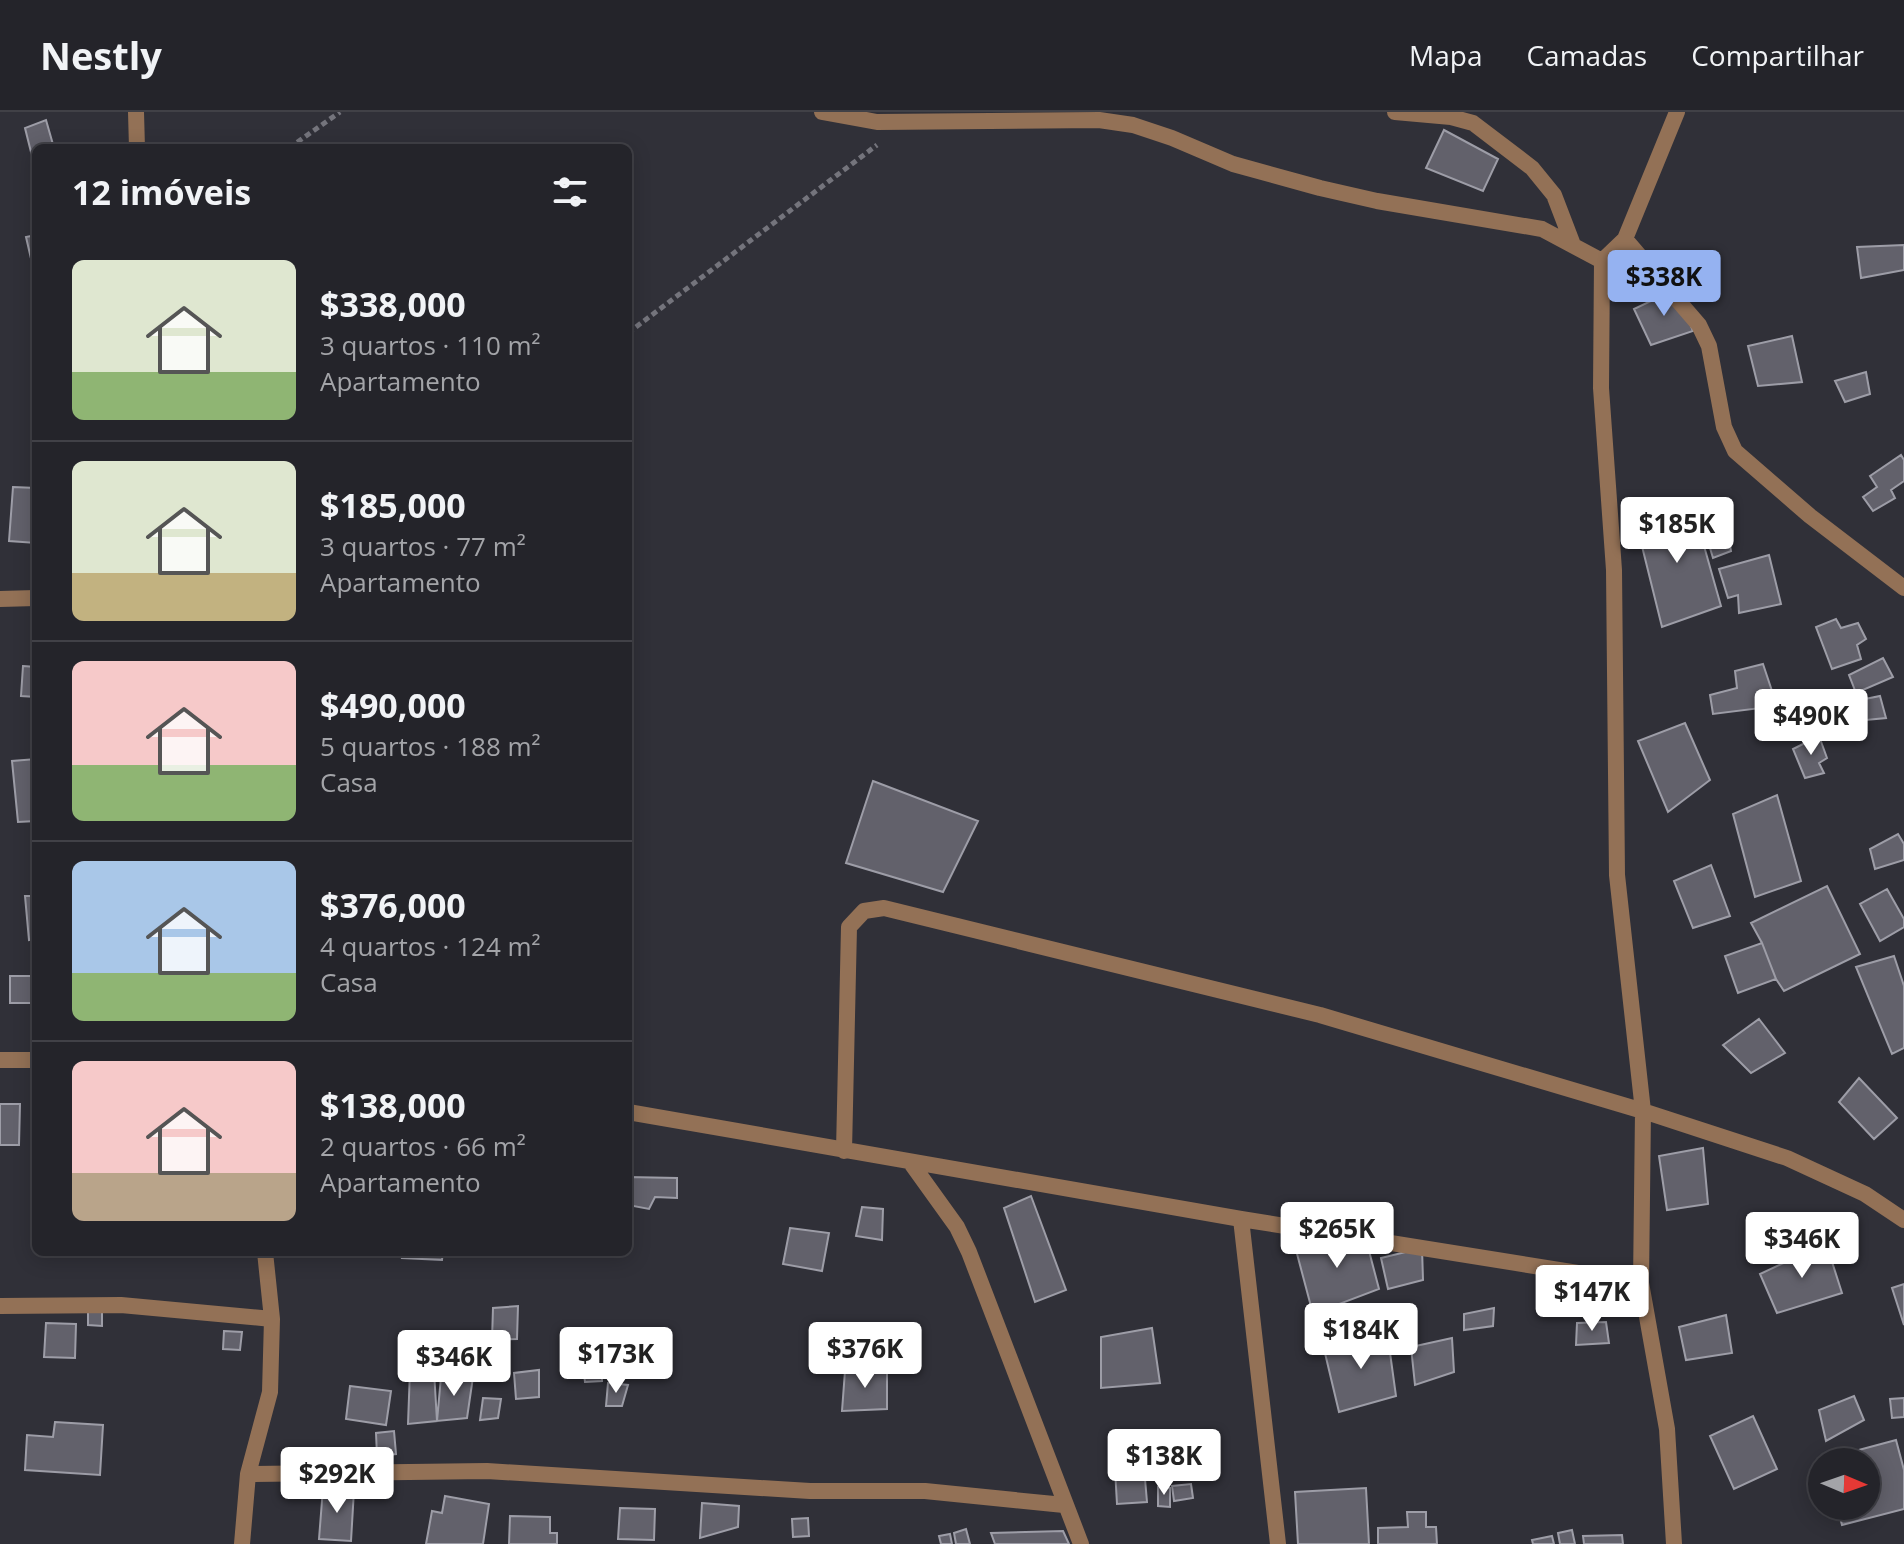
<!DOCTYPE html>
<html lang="pt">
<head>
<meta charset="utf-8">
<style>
	:root { --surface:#24242a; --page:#303036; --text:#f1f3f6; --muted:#a3a4a8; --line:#414147; --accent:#95b2f1 }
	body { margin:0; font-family:"Open Sans",sans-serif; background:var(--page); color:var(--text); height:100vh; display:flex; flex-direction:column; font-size:30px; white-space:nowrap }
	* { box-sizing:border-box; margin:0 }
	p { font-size:26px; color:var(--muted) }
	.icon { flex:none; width:44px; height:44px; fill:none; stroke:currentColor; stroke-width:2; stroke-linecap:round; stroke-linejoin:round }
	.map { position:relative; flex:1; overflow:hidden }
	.details { position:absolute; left:32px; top:32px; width:600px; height:1112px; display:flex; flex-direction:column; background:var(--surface); border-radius:12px; box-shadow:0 4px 20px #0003,0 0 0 2px var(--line) }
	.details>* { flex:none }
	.needle { width:52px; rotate:92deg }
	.fabs { position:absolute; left:1808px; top:1336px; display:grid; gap:16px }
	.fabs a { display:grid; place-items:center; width:72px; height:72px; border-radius:50%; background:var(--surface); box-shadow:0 4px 20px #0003,0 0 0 2px var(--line); font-size:40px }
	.price { position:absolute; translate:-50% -68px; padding:0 18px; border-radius:8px; background:#fff; color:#222; font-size:26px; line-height:52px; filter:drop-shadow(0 2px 4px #0008) }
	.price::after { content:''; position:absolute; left:50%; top:48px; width:24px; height:18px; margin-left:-12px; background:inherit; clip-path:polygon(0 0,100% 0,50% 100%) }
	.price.active { background:var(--accent); color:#111 }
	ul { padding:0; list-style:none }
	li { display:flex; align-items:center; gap:24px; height:200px; padding:0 40px }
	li+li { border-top:2px solid var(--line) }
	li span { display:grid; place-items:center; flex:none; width:224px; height:160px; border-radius:12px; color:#555 }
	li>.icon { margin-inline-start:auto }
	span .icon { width:96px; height:96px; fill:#fffc; stroke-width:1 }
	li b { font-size:34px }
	h2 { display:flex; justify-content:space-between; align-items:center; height:96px; padding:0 40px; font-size:34px }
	header { display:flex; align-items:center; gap:48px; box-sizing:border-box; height:112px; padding:0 40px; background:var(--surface); border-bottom:2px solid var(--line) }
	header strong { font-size:38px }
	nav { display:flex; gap:44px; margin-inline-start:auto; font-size:28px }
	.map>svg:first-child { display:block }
	.building { fill:#62616b; stroke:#9d9da7; stroke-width:2 }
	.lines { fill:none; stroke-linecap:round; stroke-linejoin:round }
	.path { stroke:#74747c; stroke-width:5; stroke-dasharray:6 4; stroke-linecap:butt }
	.minor { stroke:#937156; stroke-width:16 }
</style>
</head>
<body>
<header>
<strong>Nestly</strong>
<nav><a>Mapa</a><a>Camadas</a><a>Compartilhar</a></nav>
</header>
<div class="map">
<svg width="1904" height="1432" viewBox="0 0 1904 1432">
	<rect width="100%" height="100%" fill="#303038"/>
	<path class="building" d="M46,8L54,36H36L35,56L25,16Z
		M1444,18L1498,47L1483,79L1426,56Z
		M36,123V150L32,151L26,125Z
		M1904,133V158L1861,166L1857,135Z
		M1676,177L1693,219L1651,233L1634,197Z
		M1792,224L1802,270L1758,274L1748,234Z
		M1866,260L1870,282L1845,290L1835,269Z
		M1901,343L1904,348V369L1891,378L1895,386L1873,399L1863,385L1877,375L1870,364Z
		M13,375L36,376V431L9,429Z
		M1693,395L1721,494L1662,515L1635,406Z
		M1725,407L1731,439L1713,446L1703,413Z
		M1769,443L1781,492L1739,501L1738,483L1728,486L1719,457Z
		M1836,507L1841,516L1858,511L1866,527L1857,533L1861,547L1832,557L1816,515Z
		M1883,546L1893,565L1856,581L1849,563Z
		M1763,552L1777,594L1713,602L1710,583L1737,576L1735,559Z
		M23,554L36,555V585L21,584Z
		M1880,584L1886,606L1866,608L1860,588Z
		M1836,595L1843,613L1824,620L1816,605Z
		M1685,611L1710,668L1668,700L1638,629Z
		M1819,624L1827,646L1819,651L1824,661L1805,666L1793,637Z
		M36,647V709L18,710L12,649Z
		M873,669L978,709L943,780L846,751Z
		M1777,683L1801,769L1755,785L1733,702Z
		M1898,722L1904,732V748L1875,757L1870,737Z
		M1711,753L1730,804L1693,816L1674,769Z
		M1827,774L1860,842L1784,879L1776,867L1762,831L1751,811Z
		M1887,777L1904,807V815L1880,829L1860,792Z
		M25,784H36V827L29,828Z
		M1762,831L1776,867L1738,881L1725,844Z
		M1894,844L1904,874V936L1892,942L1856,855Z
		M10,864H32L31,891H10Z
		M1759,907L1785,941L1751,961L1723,933Z
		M1859,966L1897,1006L1874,1027L1839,990Z
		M0,992H20L19,1033H0Z
		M1703,1036L1708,1092L1667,1098L1659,1044Z
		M628,1065L677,1066V1086L655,1085L649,1097L628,1093Z
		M1031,1084L1066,1178L1035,1190L1004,1096Z
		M862,1095L883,1097L882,1128L856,1124Z
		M790,1116L829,1121L822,1159L783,1152Z
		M1363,1116L1379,1177L1313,1202L1296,1138Z
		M1826,1131L1842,1181L1777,1201L1760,1162Z
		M1422,1136L1423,1168L1388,1177L1381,1146Z
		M403,1140H443L442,1148L402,1146Z
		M1904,1172V1213L1892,1176Z
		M518,1194L517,1227L492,1228L493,1196Z
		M88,1195L102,1196V1214L88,1213Z
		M1494,1196L1493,1214L1464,1218V1202Z
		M1726,1203L1732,1241L1686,1248L1679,1215Z
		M1606,1210L1609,1231L1576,1233L1577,1211Z
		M46,1211L76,1212L75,1246L44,1245Z
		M1152,1216L1160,1271L1101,1276V1225Z
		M224,1219L242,1220L240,1238L223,1237Z
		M1387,1219L1396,1284L1339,1300L1324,1237Z
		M1452,1226L1454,1260L1415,1273L1411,1235Z
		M600,1242L602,1251L615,1252L613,1261L602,1262V1269L585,1270L584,1262H566L568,1244Z
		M887,1257V1297L842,1299L845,1259Z
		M410,1258L434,1259L437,1309L408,1312Z
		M539,1258V1285L516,1287L514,1261Z
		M441,1265H473L467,1306L437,1309Z
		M608,1271L628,1273L622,1294H606Z
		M350,1274L391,1279L386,1313L346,1307Z
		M1854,1284L1864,1308L1826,1329L1819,1298Z
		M483,1286L501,1287L498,1306L480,1308Z
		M1904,1286V1305L1892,1306L1890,1287Z
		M1753,1304L1777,1357L1734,1377L1710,1324Z
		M55,1310L103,1313L100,1363L25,1358L27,1323L53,1325Z
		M394,1319L396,1342L377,1344L376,1321Z
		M1896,1328L1904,1358V1397L1842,1413L1837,1394H1866V1350H1825V1347Z
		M1144,1355L1147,1390L1117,1392L1115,1357Z
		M1191,1372L1193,1386L1174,1389L1172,1374Z
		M1158,1375L1170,1376V1395L1158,1394Z
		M323,1376L354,1378L351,1429L319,1427Z
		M1366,1376L1369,1432H1298L1295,1380Z
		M445,1384L489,1392L483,1432H426L432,1399L442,1401Z
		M702,1391L739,1394L738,1415L700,1426Z
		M620,1396L655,1397L654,1428L618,1427Z
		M1407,1400H1426V1415H1436L1437,1432H1378V1416L1408,1415Z
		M510,1404L550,1405V1421H557V1432H509Z
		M808,1406L809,1424L793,1425L792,1407Z
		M966,1417L970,1432H956L954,1421Z
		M1572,1418L1575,1432H1560L1558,1421Z
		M1063,1419L1069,1432H995L991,1421Z
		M950,1422L952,1432H941L939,1424Z
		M1622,1423L1623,1432H1584L1583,1424Z
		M1552,1424L1554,1432H1533L1532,1428Z"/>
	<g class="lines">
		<path class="path" d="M289,36L340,0
			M628,221L877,33"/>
		<path class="minor" d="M136,0L137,36
			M822,0L877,10L1099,8L1133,13L1172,26L1233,52L1320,76L1377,89L1542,117L1602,149
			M1395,0L1451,5L1473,11L1532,56L1554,83L1572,130
			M1625,127L1699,213L1709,234L1724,315L1735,339L1810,404L1904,476
			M0,487L36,486
			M0,948H36
			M628,1000L1241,1107L1641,1171
			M844,1039L849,815L864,799L884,796L1320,903L1643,999L1787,1046L1865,1082L1904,1108
			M911,1051L957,1115L969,1140L1081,1432
			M1241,1107L1278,1432
			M0,1194L121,1193L272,1207
			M248,1362L487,1359L810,1379H925L1064,1393
			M242,1432L248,1362L270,1280L272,1207L265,1140
			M1674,1432L1667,1317L1641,1171L1643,999L1617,763L1614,458L1601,276L1602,149L1625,127L1677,0"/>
	</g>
</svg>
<div class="fabs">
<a><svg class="needle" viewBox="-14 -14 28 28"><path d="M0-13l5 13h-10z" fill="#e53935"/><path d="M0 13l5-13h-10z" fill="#a3a4a8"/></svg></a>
</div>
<b class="price active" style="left:1664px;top:206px">$338K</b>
<b class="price" style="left:1677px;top:453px">$185K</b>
<b class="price" style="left:1811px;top:645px">$490K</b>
<b class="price" style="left:1337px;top:1158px">$265K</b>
<b class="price" style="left:1802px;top:1168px">$346K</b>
<b class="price" style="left:1592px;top:1221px">$147K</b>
<b class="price" style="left:1361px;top:1259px">$184K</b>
<b class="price" style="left:865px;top:1278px">$376K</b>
<b class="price" style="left:616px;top:1283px">$173K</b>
<b class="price" style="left:454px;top:1286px">$346K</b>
<b class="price" style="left:1164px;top:1385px">$138K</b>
<b class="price" style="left:337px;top:1403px">$292K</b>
<section class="details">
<h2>12 imóveis<svg class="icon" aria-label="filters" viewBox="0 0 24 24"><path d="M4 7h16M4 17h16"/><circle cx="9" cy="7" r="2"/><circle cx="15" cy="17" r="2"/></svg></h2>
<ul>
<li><span style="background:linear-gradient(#dfe7d0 70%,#8fb573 0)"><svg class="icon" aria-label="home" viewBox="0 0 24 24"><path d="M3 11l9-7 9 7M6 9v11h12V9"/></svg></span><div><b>$338,000</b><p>3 quartos · 110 m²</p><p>Apartamento</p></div></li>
<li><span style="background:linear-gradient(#dfe7d0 70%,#c2b280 0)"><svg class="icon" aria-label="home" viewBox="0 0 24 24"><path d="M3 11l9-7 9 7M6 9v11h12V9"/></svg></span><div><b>$185,000</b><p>3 quartos · 77 m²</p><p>Apartamento</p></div></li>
<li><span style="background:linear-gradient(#f6c9c9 65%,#8fb573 0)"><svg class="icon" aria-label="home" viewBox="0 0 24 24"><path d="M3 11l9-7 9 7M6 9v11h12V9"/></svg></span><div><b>$490,000</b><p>5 quartos · 188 m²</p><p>Casa</p></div></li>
<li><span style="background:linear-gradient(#a9c7e8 70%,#8fb573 0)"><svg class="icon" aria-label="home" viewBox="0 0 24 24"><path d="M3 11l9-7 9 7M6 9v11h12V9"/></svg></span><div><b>$376,000</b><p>4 quartos · 124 m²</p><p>Casa</p></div></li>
<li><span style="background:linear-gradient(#f6c9c9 70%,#b9a48a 0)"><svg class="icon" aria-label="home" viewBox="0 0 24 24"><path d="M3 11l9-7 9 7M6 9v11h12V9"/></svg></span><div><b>$138,000</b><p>2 quartos · 66 m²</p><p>Apartamento</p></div></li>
</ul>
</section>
</div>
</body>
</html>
